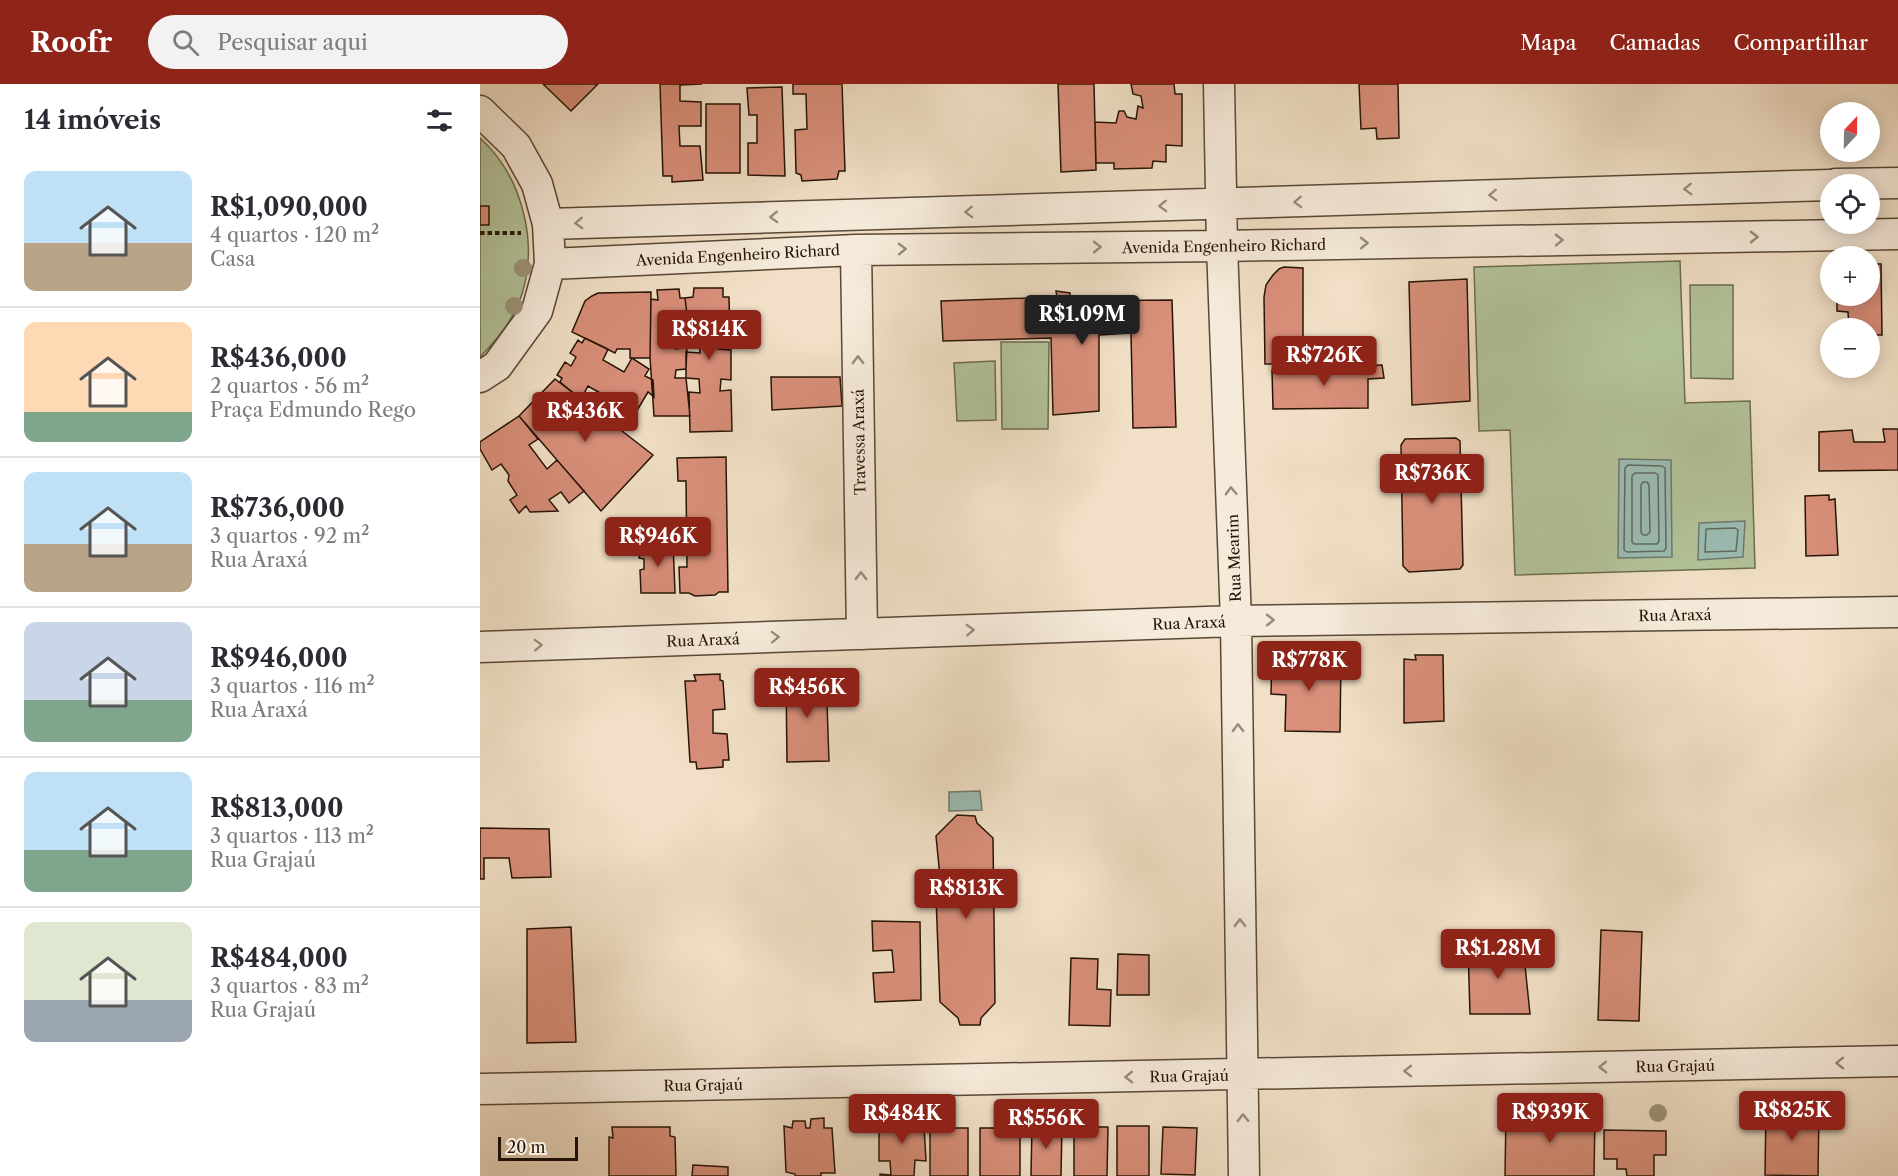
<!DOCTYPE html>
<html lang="pt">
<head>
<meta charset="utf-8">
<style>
	:root { --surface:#fff; --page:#f2f2f3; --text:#2b2b33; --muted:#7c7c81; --line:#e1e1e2; --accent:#8f2418 }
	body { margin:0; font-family:"Libre Caslon Text",serif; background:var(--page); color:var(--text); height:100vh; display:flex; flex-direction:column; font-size:22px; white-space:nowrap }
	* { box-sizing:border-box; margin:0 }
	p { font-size:20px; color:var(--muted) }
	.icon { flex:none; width:33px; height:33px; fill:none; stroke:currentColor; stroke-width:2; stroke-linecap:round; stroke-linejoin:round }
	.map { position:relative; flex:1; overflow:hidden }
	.panel { display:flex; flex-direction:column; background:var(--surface); width:480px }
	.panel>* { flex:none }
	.needle { width:39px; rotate:22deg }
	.fabs { position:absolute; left:1340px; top:18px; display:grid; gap:12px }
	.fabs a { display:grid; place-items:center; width:60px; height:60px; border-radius:50%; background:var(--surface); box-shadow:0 3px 15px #0003; font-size:30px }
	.scale { position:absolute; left:18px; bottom:15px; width:80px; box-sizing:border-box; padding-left:6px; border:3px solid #261506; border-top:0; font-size:16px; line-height:21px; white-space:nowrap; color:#261506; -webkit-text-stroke:4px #f6ebdb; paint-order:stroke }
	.price { position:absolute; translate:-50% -51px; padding:0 14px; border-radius:6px; background:var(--accent); color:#fff; font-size:20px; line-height:39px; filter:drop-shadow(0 2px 3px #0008) }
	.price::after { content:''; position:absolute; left:50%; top:36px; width:18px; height:14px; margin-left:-9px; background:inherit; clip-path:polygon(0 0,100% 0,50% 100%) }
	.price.active { background:#222; color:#fff }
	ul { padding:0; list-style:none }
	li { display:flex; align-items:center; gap:18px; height:150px; padding:0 24px }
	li+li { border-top:2px solid var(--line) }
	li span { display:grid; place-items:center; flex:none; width:168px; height:120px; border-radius:12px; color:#555 }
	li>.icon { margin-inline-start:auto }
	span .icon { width:72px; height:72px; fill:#fffc; stroke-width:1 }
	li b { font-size:26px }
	h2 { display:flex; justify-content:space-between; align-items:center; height:72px; padding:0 24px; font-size:26px }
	header { display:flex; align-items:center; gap:36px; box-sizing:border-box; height:84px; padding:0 30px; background:var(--accent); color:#fff }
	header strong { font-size:28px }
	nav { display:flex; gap:33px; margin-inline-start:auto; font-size:21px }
	.search { width:420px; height:54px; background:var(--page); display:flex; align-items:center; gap:15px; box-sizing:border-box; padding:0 21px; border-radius:33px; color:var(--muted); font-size:22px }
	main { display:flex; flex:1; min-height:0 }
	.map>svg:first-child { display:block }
	.green { fill:#b3c39a; stroke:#6c6c50; stroke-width:1.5 }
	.water { fill:#9bbdb4; stroke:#6c7a6e; stroke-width:1.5 }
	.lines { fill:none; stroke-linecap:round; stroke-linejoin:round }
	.shore { stroke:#60695d; stroke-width:1.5 }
	.building { fill:#d98f7a; stroke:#261506; stroke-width:1.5 }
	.minor-casing { stroke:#594836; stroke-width:33 }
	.path { stroke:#261506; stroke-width:4; stroke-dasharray:4.5 3; stroke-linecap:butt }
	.minor { stroke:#f6ebdb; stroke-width:30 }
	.tree { fill:#9c9279 }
	.oneway { stroke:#988b7b }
	.labels { text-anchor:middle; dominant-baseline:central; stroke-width:4.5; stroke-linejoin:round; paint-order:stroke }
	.street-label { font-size:15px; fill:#261506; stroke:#f6ebdb }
</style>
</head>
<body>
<header>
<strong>Roofr</strong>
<div class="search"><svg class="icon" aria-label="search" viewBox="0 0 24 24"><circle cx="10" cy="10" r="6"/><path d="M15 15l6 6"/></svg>Pesquisar aqui</div>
<nav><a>Mapa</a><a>Camadas</a><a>Compartilhar</a></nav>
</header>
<main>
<section class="panel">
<h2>14 imóveis<svg class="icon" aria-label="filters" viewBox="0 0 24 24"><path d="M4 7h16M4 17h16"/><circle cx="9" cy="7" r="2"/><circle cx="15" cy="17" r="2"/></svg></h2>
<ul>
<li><span style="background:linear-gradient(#bfe0f5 60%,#b9a48a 0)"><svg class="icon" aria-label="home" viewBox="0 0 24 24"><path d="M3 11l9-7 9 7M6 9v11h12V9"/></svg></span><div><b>R$1,090,000</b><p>4 quartos · 120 m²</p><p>Casa</p></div></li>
<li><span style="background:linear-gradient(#ffd9b3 75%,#7fa58c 0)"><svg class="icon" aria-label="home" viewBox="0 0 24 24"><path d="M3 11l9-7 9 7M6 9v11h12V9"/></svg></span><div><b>R$436,000</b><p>2 quartos · 56 m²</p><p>Praça Edmundo Rego</p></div></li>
<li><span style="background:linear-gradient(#bfe0f5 60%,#b9a48a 0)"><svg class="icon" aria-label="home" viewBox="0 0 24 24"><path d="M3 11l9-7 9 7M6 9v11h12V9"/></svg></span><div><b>R$736,000</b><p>3 quartos · 92 m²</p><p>Rua Araxá</p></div></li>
<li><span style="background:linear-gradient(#c9d6e8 65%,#7fa58c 0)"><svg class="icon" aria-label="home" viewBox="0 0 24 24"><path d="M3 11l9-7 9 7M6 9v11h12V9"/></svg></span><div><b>R$946,000</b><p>3 quartos · 116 m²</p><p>Rua Araxá</p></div></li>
<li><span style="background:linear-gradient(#bfe0f5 65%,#7fa58c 0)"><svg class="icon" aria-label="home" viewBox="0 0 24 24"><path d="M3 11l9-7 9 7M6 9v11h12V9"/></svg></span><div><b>R$813,000</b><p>3 quartos · 113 m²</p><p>Rua Grajaú</p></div></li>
<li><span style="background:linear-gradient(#dfe7d0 65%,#9aa5b1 0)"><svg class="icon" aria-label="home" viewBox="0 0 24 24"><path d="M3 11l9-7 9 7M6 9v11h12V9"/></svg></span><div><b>R$484,000</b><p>3 quartos · 83 m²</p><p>Rua Grajaú</p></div></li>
</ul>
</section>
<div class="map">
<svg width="1418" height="1092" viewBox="0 0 1418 1092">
	<rect width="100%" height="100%" fill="#f1e0c7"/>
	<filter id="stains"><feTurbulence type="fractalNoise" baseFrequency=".00333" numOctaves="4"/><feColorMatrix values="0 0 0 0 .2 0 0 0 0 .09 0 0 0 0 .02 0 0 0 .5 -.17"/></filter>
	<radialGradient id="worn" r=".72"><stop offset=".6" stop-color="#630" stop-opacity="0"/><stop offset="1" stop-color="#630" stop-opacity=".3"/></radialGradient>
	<path class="green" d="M0,54C44,94 61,165 38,221C29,241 15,258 0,273Z
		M1200,177L1205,319L1270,317L1275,484L1035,491L1030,346L999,347L994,183Z
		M1210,201H1253V295L1211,294Z
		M521,258H569L568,345H522Z
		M515,277L516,336L477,337L474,279Z"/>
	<path class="water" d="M1139,375L1191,376L1192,473L1138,474Z
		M1265,437L1263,473L1218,476L1219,439Z
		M500,707L502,726L469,727V708Z"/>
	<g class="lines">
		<path class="shore" d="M1148,381L1182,382L1185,384L1186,464L1184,467L1147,468L1144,466L1145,384Z
			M1155,389H1175L1178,391L1179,457L1177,460H1154L1152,458V392Z
			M1163,398H1167L1169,401L1170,448L1167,451H1163L1161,448V401Z
			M1255,444L1258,446L1256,467L1225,468L1226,445Z"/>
	</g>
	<path class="building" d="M63,0H118L91,27Z
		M180,0H222L200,1V17L221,18V42H199L200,62H220L223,96L192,98V92H183Z
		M313,0H362L365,87H359L357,95L322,97L321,91L316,89L315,46L327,45L326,10H313Z
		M578,0H614L616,86L581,88Z
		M651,0H694L695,10H702V62L686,61V78L673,77L672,84L634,85V79H616L615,38L636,39L639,27H644L647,33L656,35L658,22L663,24L661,12L653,10Z
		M879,0H918L919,54L897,55L896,44L881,45Z
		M302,3L305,92L268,91V59H277V31H269L267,4Z
		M226,20H260V89H226Z
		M0,122H9V141H0Z
		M1389,180H1401L1402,251H1389V244H1369L1368,228L1357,227V212H1389Z
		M804,183L823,184V264H831L833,278L785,280L784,213L786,201L793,191L799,185Z
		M987,195L990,317L932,321L929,198Z
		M214,204H243V213H249L250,253H239L238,265L251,266V296L241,295L240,307L251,306L252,347L210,348L209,308L220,309L219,295L206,294V268L220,269L219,255L210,256L205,214L213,213Z
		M199,205L200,214H205L210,256L197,255L196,265L207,263L206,285L196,286L195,294H206L210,332H174L170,274L171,215L178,216L177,206Z
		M576,207L590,209V217L692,216L696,343L653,344L651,249L619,251V327L573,331L571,254L463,257L461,217L577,213Z
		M171,208L170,274H150V265H137L135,269L92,248L105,217L112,212L118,209Z
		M105,254L128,265L123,276L144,288L152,274L169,285L165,292L173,296L174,313L168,308L149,340L141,335L137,343L120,330L129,314L108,302L101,315L80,298L82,294L77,291L85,278L91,282L96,273L90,269L98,256L102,259Z
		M902,281L904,294L888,295V324L793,325L792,286Z
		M291,293H360L362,322L292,326Z
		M75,295L173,371L121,427L39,332Z
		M39,332L58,355L49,361L67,385L77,376L104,407L89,419L81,408L69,416L78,427L50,428L46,422L39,429L30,416L37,411L28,397L29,391L21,380L12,386L0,365V358Z
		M1403,345H1418V386L1339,387V348L1372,346L1374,358H1405Z
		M976,354L980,357L983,481L980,485L929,488L923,482L921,361L925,355Z
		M246,373L248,508H239L235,511L215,512L209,509H200L199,483H207L206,397H198L197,374Z
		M1349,411V416L1355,415L1358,471L1326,472L1325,412Z
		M193,458L195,509H161L160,486L164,485V475L159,474L162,460Z
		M935,571H963L964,637L924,639V575L936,576Z
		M792,572L861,573L860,648L805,647L806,611L791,610Z
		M240,590V596L243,597L245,625L233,626V649L247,650L249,676H243V683L217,685L216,678H210L205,597H216L214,591Z
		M346,591L349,677L307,678L306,593Z
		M477,731L495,732L497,739L513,754L515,919L501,934L500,941H480L478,934L460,918L456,813H462L456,752Z
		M0,744L69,745L71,793L32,794L29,774H4V795H0Z
		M392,837L440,838L441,916L395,918L393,889L414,888L412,866L393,867Z
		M91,843L96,958L47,959V845Z
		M1121,846L1162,848L1159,937L1118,936Z
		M988,862H1043L1050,930H990Z
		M638,870L669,871V911H637Z
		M591,874L618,875L617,905L631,906L630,942L589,941Z
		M1286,1025L1339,1026L1338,1092L1285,1091Z
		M1026,1028L1115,1030L1114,1092H1025Z
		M438,1033V1042H444L446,1077L435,1076L434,1092H400V1090L411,1091L410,1077H399V1042L406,1043V1034Z
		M344,1034V1044H352L355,1089H341V1092H315V1090L306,1088L304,1042L312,1044L313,1037H325L326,1044H330L331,1035Z
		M552,1041H582L581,1092H551Z
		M637,1042H669V1092H637Z
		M132,1043H190V1052L195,1053L196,1092H129V1053L133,1054Z
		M594,1043H628L627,1092H594Z
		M683,1043L717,1044L715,1091L681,1090Z
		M450,1044H488V1092H450Z
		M500,1044H540V1092H500Z
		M1124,1046L1186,1047V1071H1174V1092H1147L1146,1085H1137V1075H1124Z
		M213,1081L248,1083V1092H212Z"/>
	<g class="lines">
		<g class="minor-casing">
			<path id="minor" d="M739,0L742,162L756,537L764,1092
				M0,27L36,62L57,100L68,140L70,180L57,227L17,282L0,293
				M1356,100L1418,99
				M68,140L1350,101
				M376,166L382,550
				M70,180L376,166L742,162L1418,150
				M0,563L756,537L1418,528
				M0,1005L1418,977"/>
		</g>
		<path class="path" d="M0,149H41"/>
		<use href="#minor" class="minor"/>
	</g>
	<g class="tree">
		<circle cx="43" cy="184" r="9"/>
		<circle cx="34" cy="222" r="9"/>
		<circle cx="1178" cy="1029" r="9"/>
	</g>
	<defs><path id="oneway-chevron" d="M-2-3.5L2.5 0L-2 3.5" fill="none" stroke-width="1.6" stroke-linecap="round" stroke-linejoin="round" transform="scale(1.5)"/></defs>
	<g class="oneway">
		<use href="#oneway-chevron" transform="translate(1208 105) rotate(178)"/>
		<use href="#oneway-chevron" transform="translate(1013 111) rotate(178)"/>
		<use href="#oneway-chevron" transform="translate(818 118) rotate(178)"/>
		<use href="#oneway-chevron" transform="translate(683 122) rotate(178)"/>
		<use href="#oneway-chevron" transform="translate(489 128) rotate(178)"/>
		<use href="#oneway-chevron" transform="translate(294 133) rotate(178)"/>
		<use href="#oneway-chevron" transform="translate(99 139) rotate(178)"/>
		<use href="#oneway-chevron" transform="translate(1274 153) rotate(-1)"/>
		<use href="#oneway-chevron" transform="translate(1079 156) rotate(-1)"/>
		<use href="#oneway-chevron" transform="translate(884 159) rotate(-1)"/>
		<use href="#oneway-chevron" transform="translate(617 163) rotate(-1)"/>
		<use href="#oneway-chevron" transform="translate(422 165) rotate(-1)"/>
		<use href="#oneway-chevron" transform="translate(378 276) rotate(-91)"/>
		<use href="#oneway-chevron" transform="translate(751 407) rotate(-92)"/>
		<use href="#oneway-chevron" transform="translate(381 492) rotate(-90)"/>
		<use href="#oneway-chevron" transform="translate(790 536) rotate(-1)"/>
		<use href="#oneway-chevron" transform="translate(490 546) rotate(-2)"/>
		<use href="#oneway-chevron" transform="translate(295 553) rotate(-2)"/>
		<use href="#oneway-chevron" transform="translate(58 561) rotate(-2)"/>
		<use href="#oneway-chevron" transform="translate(758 644) rotate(-91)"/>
		<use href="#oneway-chevron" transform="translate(760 839) rotate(-91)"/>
		<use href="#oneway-chevron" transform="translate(1360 979) rotate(179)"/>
		<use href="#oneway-chevron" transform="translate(1123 983) rotate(179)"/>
		<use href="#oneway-chevron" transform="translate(928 987) rotate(179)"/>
		<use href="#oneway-chevron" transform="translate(649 993) rotate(179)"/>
		<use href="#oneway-chevron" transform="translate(763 1034) rotate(-91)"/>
	</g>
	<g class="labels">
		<g class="street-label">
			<text transform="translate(744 162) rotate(-1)">Avenida Engenheiro Richard</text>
			<text transform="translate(258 171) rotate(-3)">Avenida Engenheiro Richard</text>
			<text transform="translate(379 358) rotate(-91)">Travessa Araxá</text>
			<text transform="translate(754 474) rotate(-92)">Rua Mearim</text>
			<text transform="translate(1195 531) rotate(-1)">Rua Araxá</text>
			<text transform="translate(709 539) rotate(-2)">Rua Araxá</text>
			<text transform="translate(223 556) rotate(-2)">Rua Araxá</text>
			<text transform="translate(1195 982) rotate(-1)">Rua Grajaú</text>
			<text transform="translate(709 992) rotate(-1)">Rua Grajaú</text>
			<text transform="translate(223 1001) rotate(-1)">Rua Grajaú</text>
		</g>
	</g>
	<rect width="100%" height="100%" filter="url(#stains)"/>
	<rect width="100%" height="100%" fill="url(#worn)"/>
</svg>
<div class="fabs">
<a><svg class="needle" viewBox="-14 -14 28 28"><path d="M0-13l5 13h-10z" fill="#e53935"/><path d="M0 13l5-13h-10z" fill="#7c7c81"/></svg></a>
<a><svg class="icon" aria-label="locate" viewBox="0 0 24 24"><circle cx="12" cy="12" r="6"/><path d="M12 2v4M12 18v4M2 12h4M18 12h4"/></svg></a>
<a>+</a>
<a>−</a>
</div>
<div class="scale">20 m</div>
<b class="price active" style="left:602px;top:262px">R$1.09M</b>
<b class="price" style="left:229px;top:277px">R$814K</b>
<b class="price" style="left:844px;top:303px">R$726K</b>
<b class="price" style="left:105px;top:359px">R$436K</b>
<b class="price" style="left:952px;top:421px">R$736K</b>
<b class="price" style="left:178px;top:484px">R$946K</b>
<b class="price" style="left:829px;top:608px">R$778K</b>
<b class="price" style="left:327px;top:635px">R$456K</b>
<b class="price" style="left:486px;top:836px">R$813K</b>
<b class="price" style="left:1018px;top:896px">R$1.28M</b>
<b class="price" style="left:1312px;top:1058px">R$825K</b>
<b class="price" style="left:1070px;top:1060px">R$939K</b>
<b class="price" style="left:422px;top:1061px">R$484K</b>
<b class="price" style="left:566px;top:1066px">R$556K</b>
</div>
</main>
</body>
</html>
